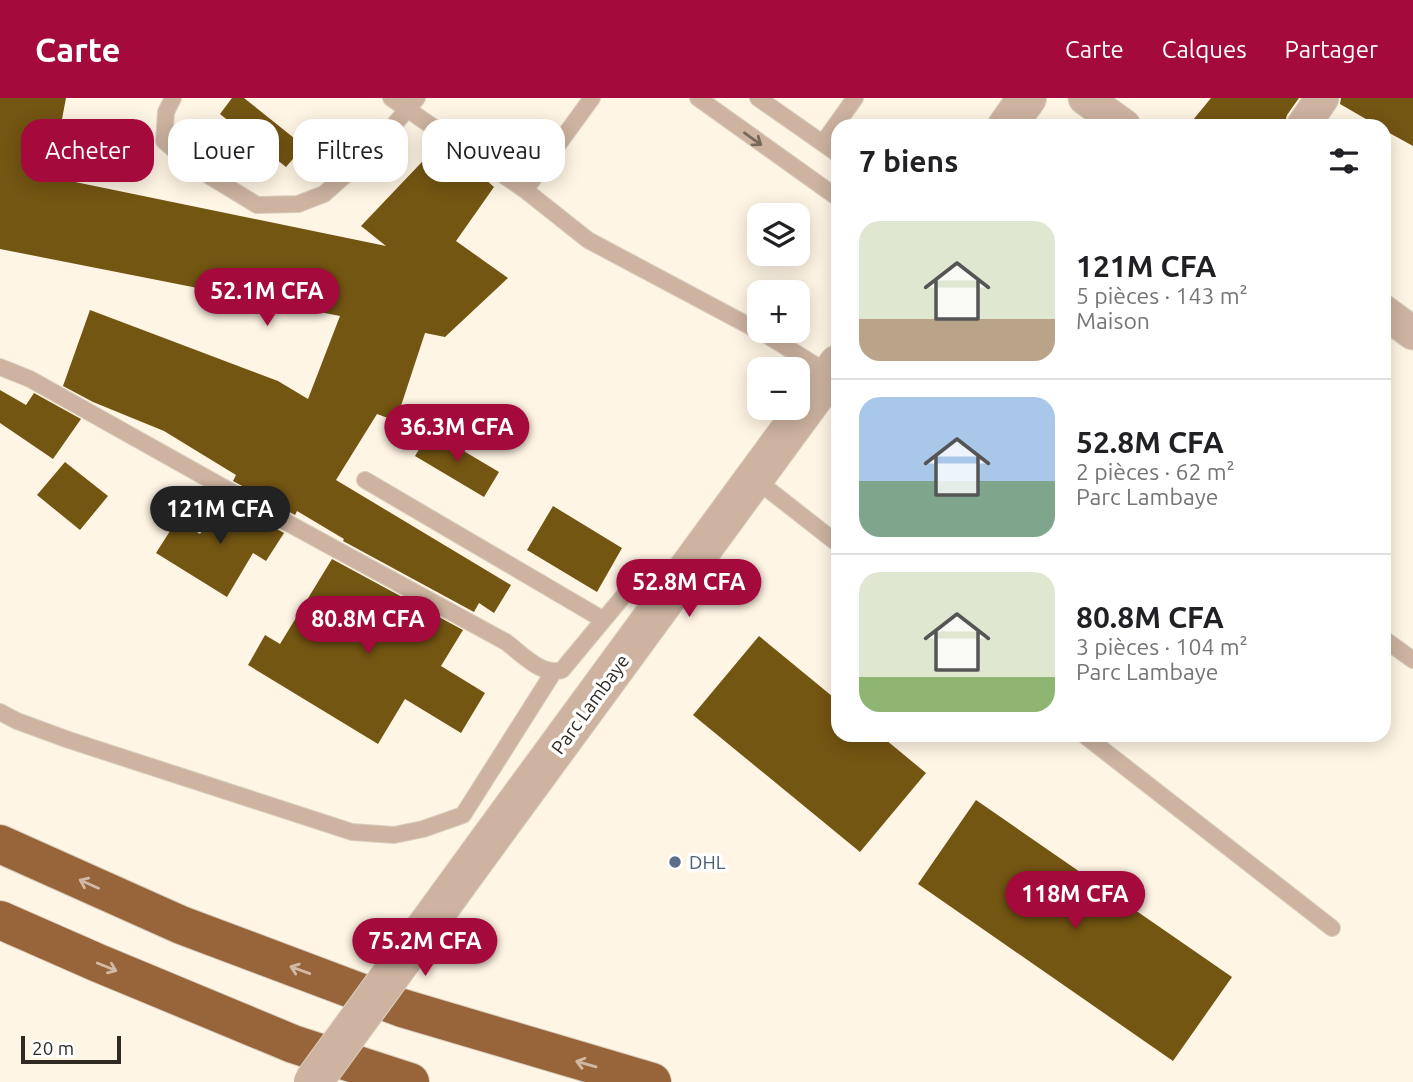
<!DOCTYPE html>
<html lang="fr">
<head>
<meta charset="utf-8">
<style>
	:root { --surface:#fff; --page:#f2f2f2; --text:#202124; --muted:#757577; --line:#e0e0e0; --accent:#a50a3c }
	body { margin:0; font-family:Ubuntu,sans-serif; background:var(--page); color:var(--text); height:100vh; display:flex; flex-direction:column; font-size:26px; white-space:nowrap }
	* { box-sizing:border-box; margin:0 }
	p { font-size:23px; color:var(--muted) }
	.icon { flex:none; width:38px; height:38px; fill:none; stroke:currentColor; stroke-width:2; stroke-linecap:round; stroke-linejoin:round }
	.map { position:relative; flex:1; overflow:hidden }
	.sheet { position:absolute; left:831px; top:21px; width:560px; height:623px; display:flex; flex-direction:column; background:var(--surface); border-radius:21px; box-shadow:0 4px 18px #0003 }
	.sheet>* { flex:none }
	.top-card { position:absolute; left:21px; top:21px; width:665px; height:63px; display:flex; gap:14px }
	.fabs { position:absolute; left:747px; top:105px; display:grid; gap:14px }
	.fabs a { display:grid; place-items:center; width:63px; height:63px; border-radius:14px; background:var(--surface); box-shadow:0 4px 18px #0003; font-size:35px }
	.scale { position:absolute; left:21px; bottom:18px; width:100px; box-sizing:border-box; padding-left:7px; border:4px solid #2f2a22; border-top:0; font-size:19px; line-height:24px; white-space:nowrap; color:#2f2a22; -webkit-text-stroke:5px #fff; paint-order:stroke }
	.price { position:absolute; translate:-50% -60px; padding:0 16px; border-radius:24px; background:var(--accent); color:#fff; font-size:23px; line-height:46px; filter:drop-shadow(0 2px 4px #0008) }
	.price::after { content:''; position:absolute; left:50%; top:42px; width:21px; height:16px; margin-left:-10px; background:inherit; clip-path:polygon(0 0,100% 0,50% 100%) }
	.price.selected { background:#222; color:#fff }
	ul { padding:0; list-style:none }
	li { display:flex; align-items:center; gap:21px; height:175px; padding:0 28px }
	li+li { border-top:2px solid var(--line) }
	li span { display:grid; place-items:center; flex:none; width:196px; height:140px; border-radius:21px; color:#555 }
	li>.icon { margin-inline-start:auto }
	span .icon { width:84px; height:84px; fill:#fffc; stroke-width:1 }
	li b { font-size:30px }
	h2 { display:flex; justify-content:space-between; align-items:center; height:84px; padding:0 28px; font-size:30px }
	.pill { padding:0 24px; border-radius:21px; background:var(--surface); box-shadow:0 4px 18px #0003; font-size:24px; line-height:63px }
	.pill.selected { background:var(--accent); color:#fff }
	header { display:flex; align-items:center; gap:42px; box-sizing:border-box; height:98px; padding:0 35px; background:var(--accent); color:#fff }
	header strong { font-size:33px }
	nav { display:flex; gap:38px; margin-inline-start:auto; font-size:24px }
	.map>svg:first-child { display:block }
	.building { fill:#745613 }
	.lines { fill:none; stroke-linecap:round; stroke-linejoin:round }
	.service-casing { stroke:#dad0c1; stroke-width:18 }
	.minor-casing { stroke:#dad0c1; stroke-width:35 }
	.tertiary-casing { stroke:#dad0c1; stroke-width:40 }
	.motorway-casing { stroke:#dad0c1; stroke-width:40 }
	.service { stroke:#cdb3a0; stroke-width:16 }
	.minor { stroke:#cdb3a0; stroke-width:33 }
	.tertiary { stroke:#cdb3a0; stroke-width:38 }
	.motorway { stroke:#98643a; stroke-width:38 }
	.tertiary-bridge-casing { stroke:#dad0c1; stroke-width:40; stroke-linecap:butt }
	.tertiary-bridge { stroke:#cdb3a0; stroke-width:38 }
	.oneway { stroke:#76685b }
	.oneway2 { stroke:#d1b9a6 }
	.service-dot { fill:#5c6f8a; stroke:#fff; stroke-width:2.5 }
	.labels { text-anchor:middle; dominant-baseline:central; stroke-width:7; stroke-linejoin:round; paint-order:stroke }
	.street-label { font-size:19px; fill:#2f2a22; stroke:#fff }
	.service-label { font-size:19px; fill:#4e5e75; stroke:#fff; text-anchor:start }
</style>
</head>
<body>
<header>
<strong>Carte</strong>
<nav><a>Carte</a><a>Calques</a><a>Partager</a></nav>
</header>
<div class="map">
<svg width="1413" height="984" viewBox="0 0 1413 984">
	<rect width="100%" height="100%" fill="#fff5e4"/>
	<path class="building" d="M0,0H66L51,79L386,148L361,128L439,46L466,64L494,89L456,143L508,180L445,239L425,235L396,323L377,316L336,382L511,487L494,515L479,505L474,514L343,443L344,441L297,413L295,417L233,383L236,377L164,333L93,304L63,288L90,212L278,283L308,301L340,218L0,151Z
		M232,0H244L304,48L286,69L220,16Z
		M1211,0H1299L1287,17L1284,28H1188Z
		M1341,0H1413V48L1384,32V28H1378L1340,6Z
		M0,292L26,307L34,295L81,321L53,361L0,325Z
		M430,333L499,374L484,399L415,358Z
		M65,364L108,398L80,432L37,397Z
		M222,401L284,435L266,463L253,455L227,499L156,455L177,422L200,436Z
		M553,408L622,450L597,494L527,452Z
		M332,461L463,532L441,568L485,595L461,635L405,601L378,646L248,567L265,537L280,546Z
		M759,538L838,603V637H880L926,675L860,754L693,617Z
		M976,702L1232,879L1173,963L918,786Z"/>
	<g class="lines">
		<g class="service-casing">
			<path id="service" d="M173,0L166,14L164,43L193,68L257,107L298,106L324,96L370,55L417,0
				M391,0L525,92L588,142L770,239L831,277
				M698,0L838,100
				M758,0L838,56
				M823,45L855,0
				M525,92L592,0
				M0,269L30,281L253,406L506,544C522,556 541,578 562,572L631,489L642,483L678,478
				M755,381L838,446
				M365,382L602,521
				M1384,541L1413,562
				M0,614L17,623L69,642L352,734L394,737L423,731L463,717L553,575
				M1084,637L1332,830"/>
		</g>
		<g class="minor-casing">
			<path id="minor" d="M1085,0L1124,28
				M1303,28L1322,0
				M1384,214L1413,235"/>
		</g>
		<g class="tertiary-casing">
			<path id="tertiary" d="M1007,28L1027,0
				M490,741L838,266"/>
		</g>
		<g class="motorway-casing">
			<path id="motorway" d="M0,746L181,827L402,910L652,984
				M0,822L98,865L293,946L410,984"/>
		</g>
		<use href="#service" class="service"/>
		<use href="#minor" class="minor"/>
		<use href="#tertiary" class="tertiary"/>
		<use href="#motorway" class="motorway"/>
		<g class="tertiary-bridge-casing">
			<path id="tertiary-bridge" d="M313,984L490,741"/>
		</g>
		<use href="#tertiary-bridge" class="tertiary-bridge"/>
	</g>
	<defs><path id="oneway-shaft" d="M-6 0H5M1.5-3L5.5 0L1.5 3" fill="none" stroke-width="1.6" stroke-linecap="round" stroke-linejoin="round" transform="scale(1.75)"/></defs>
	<use class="oneway" href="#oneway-shaft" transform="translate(753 41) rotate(36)"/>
	<g class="oneway2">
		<use href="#oneway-shaft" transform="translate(89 786) rotate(-156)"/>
		<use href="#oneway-shaft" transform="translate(107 869) rotate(22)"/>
		<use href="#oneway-shaft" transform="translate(300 872) rotate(-160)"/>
		<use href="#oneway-shaft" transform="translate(586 966) rotate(-164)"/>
	</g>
	<circle class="service-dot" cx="675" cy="764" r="7"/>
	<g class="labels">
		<g class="street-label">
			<text transform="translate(590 606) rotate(-54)">Parc Lambaye</text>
		</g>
		<g class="service-label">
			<text x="689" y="764">DHL</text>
		</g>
	</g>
</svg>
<div class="fabs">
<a><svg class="icon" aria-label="layers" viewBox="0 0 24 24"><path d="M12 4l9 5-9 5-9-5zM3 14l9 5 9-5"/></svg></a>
<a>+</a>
<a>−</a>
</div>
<div class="scale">20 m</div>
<b class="price" style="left:267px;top:230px">52.1M CFA</b>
<b class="price" style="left:457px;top:366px">36.3M CFA</b>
<b class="price selected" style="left:220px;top:448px">121M CFA</b>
<b class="price" style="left:689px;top:521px">52.8M CFA</b>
<b class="price" style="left:368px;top:558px">80.8M CFA</b>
<b class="price" style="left:1075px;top:833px">118M CFA</b>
<b class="price" style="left:425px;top:880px">75.2M CFA</b>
<div class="top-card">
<a class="pill selected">Acheter</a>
<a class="pill">Louer</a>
<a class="pill">Filtres</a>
<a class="pill">Nouveau</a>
</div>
<section class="sheet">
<h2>7 biens<svg class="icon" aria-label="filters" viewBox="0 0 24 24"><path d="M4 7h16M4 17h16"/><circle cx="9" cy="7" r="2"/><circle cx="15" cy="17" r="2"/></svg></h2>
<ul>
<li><span style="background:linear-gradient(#dfe7d0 70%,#b9a48a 0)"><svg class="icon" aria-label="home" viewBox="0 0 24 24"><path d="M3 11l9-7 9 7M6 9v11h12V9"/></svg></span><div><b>121M CFA</b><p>5 pièces · 143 m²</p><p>Maison</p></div></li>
<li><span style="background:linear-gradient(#a9c7e8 60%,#7fa58c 0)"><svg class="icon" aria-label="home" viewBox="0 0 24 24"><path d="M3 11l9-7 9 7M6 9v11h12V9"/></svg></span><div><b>52.8M CFA</b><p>2 pièces · 62 m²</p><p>Parc Lambaye</p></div></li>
<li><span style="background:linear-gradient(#dfe7d0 75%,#8fb573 0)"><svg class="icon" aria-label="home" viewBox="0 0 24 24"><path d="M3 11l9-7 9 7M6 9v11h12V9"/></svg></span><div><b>80.8M CFA</b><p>3 pièces · 104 m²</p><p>Parc Lambaye</p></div></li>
</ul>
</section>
</div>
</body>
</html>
